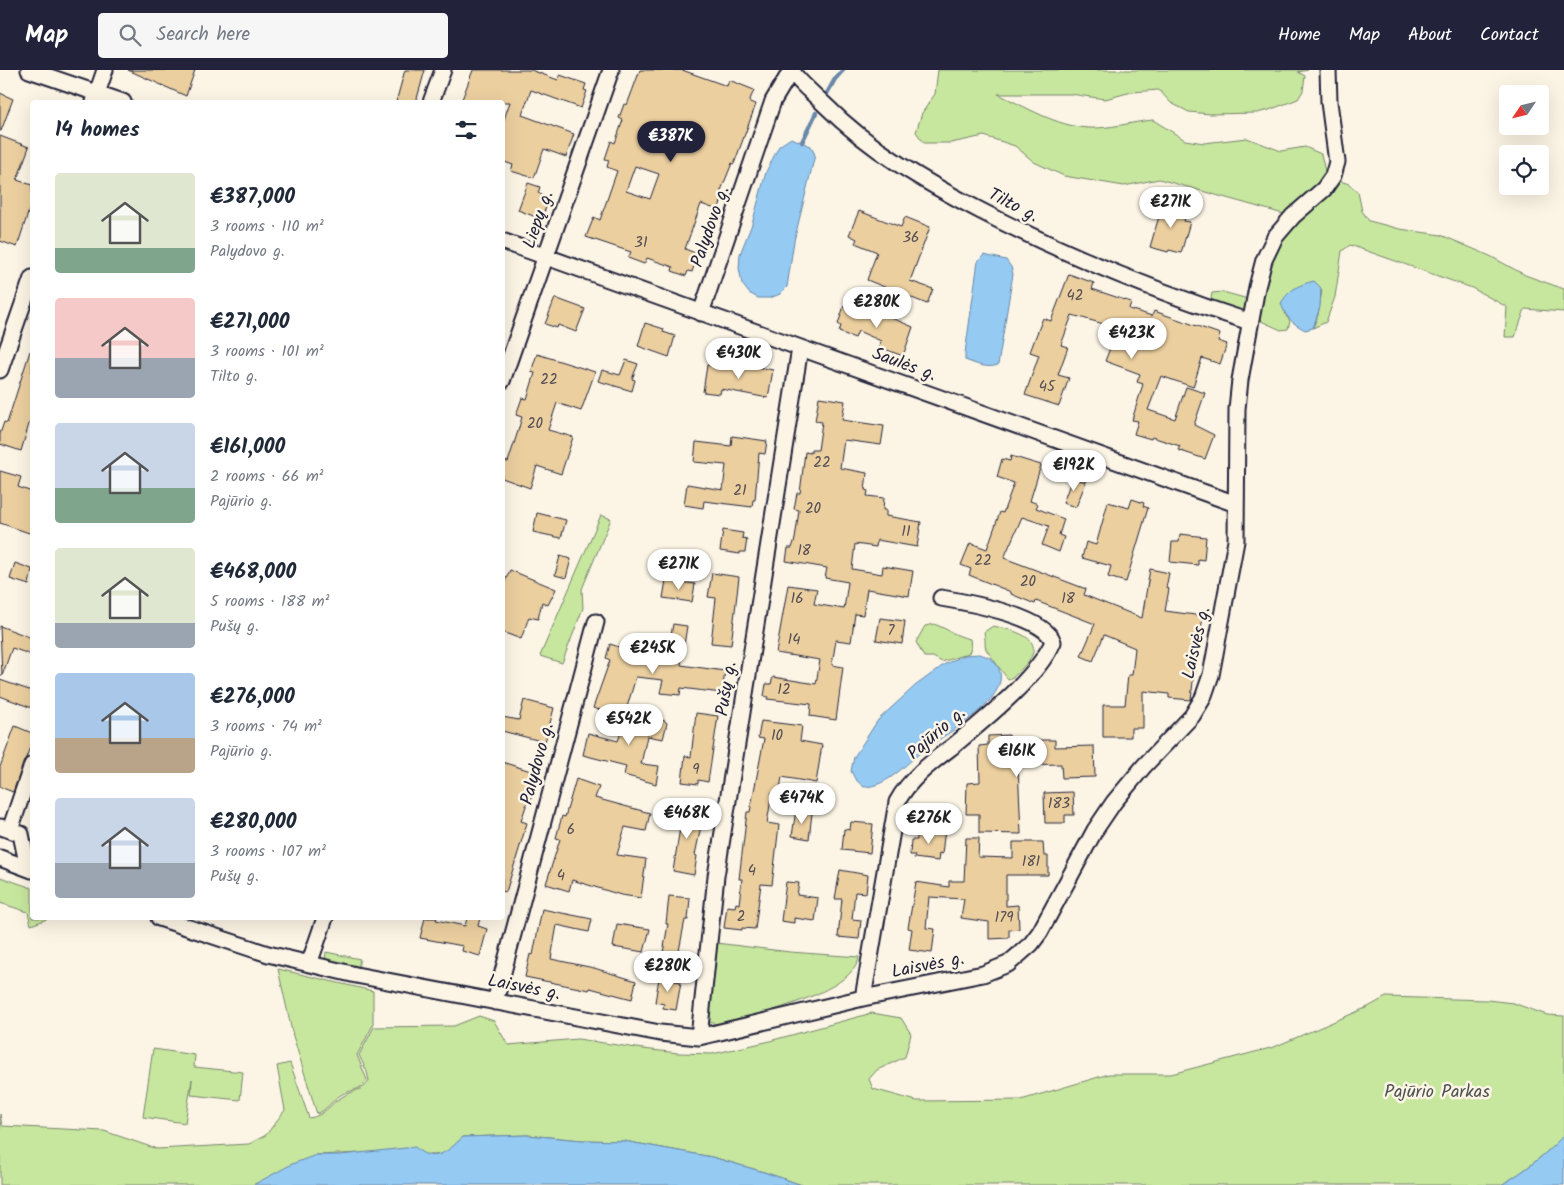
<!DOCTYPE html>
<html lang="en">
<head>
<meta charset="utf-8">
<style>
	:root { --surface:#fff; --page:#f6f6f7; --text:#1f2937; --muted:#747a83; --accent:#22223b }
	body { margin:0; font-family:Kalam,sans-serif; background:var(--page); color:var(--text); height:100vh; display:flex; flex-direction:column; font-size:19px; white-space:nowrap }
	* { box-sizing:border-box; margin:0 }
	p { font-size:16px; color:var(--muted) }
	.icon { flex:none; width:28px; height:28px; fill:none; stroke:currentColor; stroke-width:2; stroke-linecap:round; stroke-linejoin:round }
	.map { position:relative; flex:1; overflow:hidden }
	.sheet { position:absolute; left:30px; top:30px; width:475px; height:820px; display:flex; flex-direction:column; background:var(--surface); border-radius:5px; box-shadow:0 5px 20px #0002 }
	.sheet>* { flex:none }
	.needle { width:32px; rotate:235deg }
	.controls { position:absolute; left:1499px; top:15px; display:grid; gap:10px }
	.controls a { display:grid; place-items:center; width:50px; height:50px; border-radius:5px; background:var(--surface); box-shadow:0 5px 20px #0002; font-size:25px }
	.price { position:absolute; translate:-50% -42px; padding:0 11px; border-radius:18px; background:#fff; color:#222; font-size:16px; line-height:32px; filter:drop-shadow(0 1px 2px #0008) }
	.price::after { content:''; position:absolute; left:50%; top:30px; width:15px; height:11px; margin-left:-8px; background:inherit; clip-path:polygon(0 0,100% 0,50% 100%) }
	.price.current { background:var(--accent); color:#fff }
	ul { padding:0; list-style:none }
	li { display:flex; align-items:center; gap:15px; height:125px; padding:0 25px }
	li span { display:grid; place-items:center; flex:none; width:140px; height:100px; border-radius:5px; color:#555 }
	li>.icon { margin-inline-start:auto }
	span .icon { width:60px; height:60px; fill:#fffc; stroke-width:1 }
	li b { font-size:21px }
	h2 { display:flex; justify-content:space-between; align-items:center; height:60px; padding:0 25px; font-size:21px }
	header { display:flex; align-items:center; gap:30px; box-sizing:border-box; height:70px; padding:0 25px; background:var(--accent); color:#fff }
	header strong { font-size:24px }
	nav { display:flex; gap:28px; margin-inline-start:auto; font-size:18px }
	.search { width:350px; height:45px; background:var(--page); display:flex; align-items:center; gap:12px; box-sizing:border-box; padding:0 18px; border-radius:5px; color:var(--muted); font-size:19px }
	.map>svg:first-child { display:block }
	.green { fill:#c8e79e; stroke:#75846c }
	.water { fill:#95caf3; stroke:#6787a9 }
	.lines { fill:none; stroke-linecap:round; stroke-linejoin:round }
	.stream { stroke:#6787a9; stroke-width:4.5 }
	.building { fill:#ebcf9f; stroke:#22223b; fill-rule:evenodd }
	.minor-casing { stroke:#22223b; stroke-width:19 }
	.minor { stroke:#fcf5e5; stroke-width:15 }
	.labels { text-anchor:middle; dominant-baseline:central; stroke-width:5; stroke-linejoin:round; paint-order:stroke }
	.number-label { font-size:15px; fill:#544d54 }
	.street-label { font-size:18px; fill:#22223b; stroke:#fcf5e5 }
	.park-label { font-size:18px; fill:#4c5354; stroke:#fcf5e5 }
</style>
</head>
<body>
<header>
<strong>Map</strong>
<div class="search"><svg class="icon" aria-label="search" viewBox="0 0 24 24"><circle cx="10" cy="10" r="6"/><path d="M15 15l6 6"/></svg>Search here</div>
<nav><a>Home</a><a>Map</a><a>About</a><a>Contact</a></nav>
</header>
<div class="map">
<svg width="1564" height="1115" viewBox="0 0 1564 1115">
	<rect width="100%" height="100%" fill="#fcf5e5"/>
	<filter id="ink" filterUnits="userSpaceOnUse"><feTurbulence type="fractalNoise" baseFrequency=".02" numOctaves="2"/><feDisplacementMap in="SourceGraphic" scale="10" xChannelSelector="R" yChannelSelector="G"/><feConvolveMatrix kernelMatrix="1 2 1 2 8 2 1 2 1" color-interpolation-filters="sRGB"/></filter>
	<g filter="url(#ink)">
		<path class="green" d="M938,0H1308L1298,2L1305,6L1303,21L1298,29L1269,40L1257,43L1210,44L1189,42L1171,33L1159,20L1132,22L1105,29L1070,24H998C1026,37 1056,56 1088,58C1110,59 1131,52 1153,50L1185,70L1204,73L1247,68L1281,81L1305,77L1321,84L1326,106L1349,114L1358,122L1362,141L1369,151L1400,159L1441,165L1490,186L1525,205L1564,219V242L1525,239L1515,267H1505L1507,237L1472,218L1350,175L1342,181L1335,227L1326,252L1313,258L1318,245L1322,220L1284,243L1290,251L1288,259L1281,260L1248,245L1213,233L1211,228L1212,223L1223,222L1259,232L1269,185L1287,145L1159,109L1124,116L1064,106L1034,92L1015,76L984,66L951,73H924L916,62L922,43L935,24Z
			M601,445L611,449L582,519L583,538L562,593L540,586Z
			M934,554C948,559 955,566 970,569L971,578L969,583L942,592L933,587H924L916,572L925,556Z
			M993,556C1013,560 1049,568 1026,594C1021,599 1016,607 1008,609C1006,607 987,581 986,579C984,574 986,568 984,562Z
			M0,807L32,818V848H50L31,855L28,842L0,833Z
			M716,873L790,882L859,887C854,923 752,946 721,955L709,952L708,944Z
			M326,882L360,889L358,899L325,891Z
			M278,899L373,921V955L357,985L367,1010C362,1021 348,1020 339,1026C331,1032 326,1040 317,1044L293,966Z
			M1386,927L1487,930L1513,933L1547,945L1564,946V1065C1545,1085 1525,1101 1501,1115H802L764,1102L712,1087L624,1071L582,1070L527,1065L463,1067L446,1083L434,1085L363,1083L316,1085L253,1115H0V1044L2,1056L104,1061L157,1079L249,1074L266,1065L285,1040L277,996L290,993L309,1048C325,1046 329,1034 342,1027C351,1021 363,1021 369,1011L367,1002L359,985L374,957L454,956L479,946L494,951L508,975L578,969L643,979L678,983L712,984L766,972L872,943L901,948L911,964L905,987L877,1000L869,1009L873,1019L917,1031L1021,1030L1109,1004H1171L1274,977L1368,937Z
			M153,979L195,985L194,997L243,1002L240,1030L191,1025L192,1009L185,1053L143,1047Z"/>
		<path class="water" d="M791,68L811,76L815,85L794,171L787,217L780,224L770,228H758L749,223L742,214L739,198L740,184L752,154L766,102L779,76Z
			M984,185L1006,190L1011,197L1013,204L998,295C987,299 976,294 965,290V283L978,191Z
			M1314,211L1321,218L1320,237L1313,258L1305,260C1292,253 1285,247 1281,233C1290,219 1298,215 1314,211Z
			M979,584C988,586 995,590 999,599C1011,630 945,664 925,679C905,694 889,716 864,717L855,709L851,701L854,687L878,650L915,616L945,594L965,585Z
			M527,1065L582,1070L624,1071L712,1087L764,1102L802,1115H253L292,1094L316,1085H340L415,1077C434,1095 448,1081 463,1067Z
			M1564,1065V1115H1501C1525,1101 1545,1085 1564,1065Z"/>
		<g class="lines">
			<path class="stream" d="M825,27L835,9L843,0
				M802,72L816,43"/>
		</g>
		<path class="building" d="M128,0H195L186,26Z
			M405,0H425L416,32H396Z
			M473,0H531L558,10L560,5L586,14L584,20L587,21L581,38L531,20L522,45L574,64L566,87L544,79L534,108L511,101L513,95L502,91V55L510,32H461Z
			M640,0H682L727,16L729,10L754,20L749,32L756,34L734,94L732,93L720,123L724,124L718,140L701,134L685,179L698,184L692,202L688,201L686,206L672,201L673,197L647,188L644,194L628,188L631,182L586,167L594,147L600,150L617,101L607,97L609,90L605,89L611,71L615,73L623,50L619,48L624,34L627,35ZM635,96L659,104L650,129L626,121Z
			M0,23L13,29L1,61H0Z
			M0,66L29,77L17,110L32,115V131L17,177L0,171Z
			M528,113L540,117L538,123L545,126L542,133L547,135L541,149L518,140Z
			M1163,133L1187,140L1184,151L1190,152L1181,183L1169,180L1168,182L1150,177Z
			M859,141L901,157L905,147L930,157L910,211L933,219L927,234L867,210L877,182L855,173L857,169L849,165Z
			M1069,204L1094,213L1092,219L1131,232L1129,239L1152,246L1154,241L1220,264L1218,271L1227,274L1220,294L1202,288L1193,317L1161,306L1148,340L1175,349L1186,317L1205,323L1194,355L1214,365L1205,389L1178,380L1180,376L1152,367L1151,369L1134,364L1138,351L1132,350L1143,314L1137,312L1140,304L1105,291L1118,258L1072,245L1061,275L1068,277L1058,305L1069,308L1059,336L1025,325L1039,285L1030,282L1036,266L1043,248L1051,251Z
			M555,228L585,239L576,262L558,255L557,258L545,254Z
			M844,236L878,249L880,243L913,257L903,286L879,277L881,271L858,261L855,268L839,262L841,256L838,254Z
			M645,253L664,259L663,262L675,266L669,287L638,276Z
			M30,281L32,282V344L21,381L0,374V364L4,352L7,353Z
			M537,284L595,302L581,341L557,333L548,360L573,367L561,404L537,396L530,418L502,408V391L508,392L518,361L522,347L516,345L522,328L527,329L535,303L531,302Z
			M626,290L638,294L632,309L635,310L632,321L598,311L602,300L620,305Z
			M742,294L773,300L768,328L721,319L720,324L703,322L707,295L741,299Z
			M819,327L845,331L842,350L884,356L881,375L844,370L840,398L867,403L865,420L868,421L867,426L884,428L883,440H886V446L921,452L917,477L877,470L876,477L855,474L852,499L882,504L883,496L913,501L909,526L867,519L863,545L855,544L851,572L836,570L832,595L843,597L836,650L810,646L811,634L767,629L768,627L764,626L766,614H771L773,607L816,614L820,590L776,583L788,515L817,519L814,534L844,539L848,512L825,508L827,498L786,491L788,478H792L795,469L799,440L794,439L797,423H800L805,382L811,383V380H818L822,352L815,351Z
			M732,366L767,371L765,384L759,383L755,430H753L752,437L704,431L703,438L684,435L687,414L723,420L726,395L694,392L696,372L731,376Z
			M1011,386L1041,395L1030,431L1038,434L1036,438L1064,449L1059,465L1064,467L1059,482L1042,475L1049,456L1022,447L1004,488L1086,519L1084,525L1142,548L1150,499L1169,503L1166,518L1169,519L1165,541L1203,546L1199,574H1197L1191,630L1169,628V624L1143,621V658H1131V667H1103V635H1125L1128,605H1132L1135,578L1104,565L1093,591L1081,586L1095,554L1036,531L1035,534L1011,524V522L969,505L971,499L961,495L970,473L987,479L1000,442L1003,443L1014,413L997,407L1002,389L1010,391Z
			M0,401L21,407L18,417L32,422V464L0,453Z
			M1072,408L1086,412L1076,437L1063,433Z
			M1132,429L1144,433L1143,436L1148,438L1126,512L1108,507L1111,496L1082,488L1086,472L1096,475L1108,432L1129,438Z
			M537,443L566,450L561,468L533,462Z
			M723,460L743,463L742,468L747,469L745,482H740V484L720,481Z
			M1180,464L1206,467L1204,490L1198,489V495L1170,492L1172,472H1179Z
			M560,486L571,489L566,508L555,505Z
			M15,493L32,499L29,515L10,509Z
			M510,500L556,519L548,535L542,532L538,549L529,547L521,569L502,562V518Z
			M712,503L739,507L731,575L711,573L716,528L708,527Z
			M666,510L695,514L692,532L663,528Z
			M880,548L905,551L902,574L876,570Z
			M673,554L687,556L681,595L725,601L722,623L681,618L680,625L660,623L663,610L636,607L624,647L593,638L610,590L606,588L610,574L634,582L632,590L666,594Z
			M0,556L32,568V585L12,578L2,606Z
			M0,610L32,621V638L0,626Z
			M524,630L554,638L545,672L502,661V647L519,650Z
			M628,642L665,651L667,653L663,669L647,666L641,694L659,696L656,714L624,705L626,696L583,685L588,663L618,671Z
			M696,643L718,646L708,712L698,710V714L682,712L685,686L691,687Z
			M761,651L802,656L800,671L822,675L816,713L782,707L779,724L772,723L767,753L779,755L772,815L761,814L755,859L742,858V860L724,858L727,836L735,837L736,833L739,834L742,809H739L747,742H750L764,669L758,668Z
			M15,656L32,663V672L13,722L0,717V697Z
			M1009,665V674H1032V670H1055V677L1094,676L1095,707L1062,708L1061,694L1018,695L1021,764L979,763V744H966L967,713L980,712L979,676L988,675V666Z
			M502,692L534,702L532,707L538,709L532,728L529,727L521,751L527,753L506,822L502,821Z
			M576,709L599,717L595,728L650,743L646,761L625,757L617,785L646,789L641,828L621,825L572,810L569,821L546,814L560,769L556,768L562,746L565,747Z
			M1073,722L1074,745H1065V753H1045L1044,723Z
			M676,737L704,742L695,785L697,786L694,805L673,801L680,758V752L674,751Z
			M796,740L812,743L809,769L792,766Z
			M851,752L873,754L870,783L842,780L844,759L850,760Z
			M931,758L945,759L942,784L939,783L938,791L914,788L915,785H910L911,770H917V764L930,765Z
			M966,768H979L978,787L1013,788V772H1043L1044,786H1048V805H1006V836L1018,835L1019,859L1009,860V868L989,869V852L961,848L964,829L929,827L926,858L935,859L932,883L909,880L912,859L908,858L916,812L949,817V811H964Z
			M840,800L868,805L866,823L855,822L852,849L861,850L859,869L838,867L842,829H835Z
			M786,812L799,813L797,825L818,828L815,851L794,848V853L781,851Z
			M669,826L690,828L688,850H685L678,886L663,883L668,854H666Z
			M542,839L592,849L589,862L557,855L551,889L594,898L636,911L632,929L590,918L589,920L525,907L530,884L533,885Z
			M425,848H437L436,850L465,856L467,848H480L478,856L487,859L480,886L462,881L463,876L420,868Z
			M617,854L650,859L644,882L613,877Z
			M659,908L681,912L676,940L663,938L664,934L655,932Z"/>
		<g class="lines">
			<g class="minor-casing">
				<path id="minor" d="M29,0L123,32
					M791,0C799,13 814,24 825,35C870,80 925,112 981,141C1068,186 1157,222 1250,252
					M94,32L105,0
					M431,32L443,0
					M502,171L1236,434
					M701,243L773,31L791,1
					M0,300L32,208
					M502,311L611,0
					M1,757L21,764L28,798
					M10,760L32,695
					M0,788L32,800
					M159,848L268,884L356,905L660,963L699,967L863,928L983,904L1008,894L1031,874L1040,862L1095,760L1114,732L1144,696L1192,646L1203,628L1211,605L1236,471L1237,339L1240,310L1257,217L1264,190L1275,167L1293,146L1324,119L1333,106L1337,92L1329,32L1328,0
					M309,894L325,848
					M863,928L897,732C910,708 932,692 953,676C984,650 1036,609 1053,572C1046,546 965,532 941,528
					M495,932L596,552
					M699,967L716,806L800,278"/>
			</g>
			<use href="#minor" class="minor"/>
		</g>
	</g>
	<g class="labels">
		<g class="number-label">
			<text x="911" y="168">36</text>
			<text x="641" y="173">31</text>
			<text x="1075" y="226">42</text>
			<text x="549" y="310">22</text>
			<text x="1047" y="317">45</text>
			<text x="535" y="354">20</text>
			<text x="822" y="393">22</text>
			<text x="740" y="421">21</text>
			<text x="813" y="439">20</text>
			<text x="906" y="462">11</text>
			<text x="804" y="481">18</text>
			<text x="983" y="491">22</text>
			<text x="1028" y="512">20</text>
			<text x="797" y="529">16</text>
			<text x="1068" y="529">18</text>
			<text x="891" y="561">7</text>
			<text x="794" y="570">14</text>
			<text x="784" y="620">12</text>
			<text x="777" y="666">10</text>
			<text x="696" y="700">9</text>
			<text x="1059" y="734">183</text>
			<text x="571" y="760">6</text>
			<text x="1031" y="792">181</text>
			<text x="752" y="801">4</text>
			<text x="561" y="806">4</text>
			<text x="741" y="847">2</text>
			<text x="1004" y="848">179</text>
		</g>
		<g class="street-label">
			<text transform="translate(1013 136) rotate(27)">Tilto g.</text>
			<text transform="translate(539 150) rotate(-71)">Liepų g.</text>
			<text transform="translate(711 157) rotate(-71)">Palydovo g.</text>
			<text transform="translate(904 295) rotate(20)">Saulės g.</text>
			<text transform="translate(1197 573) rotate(-77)">Laisvės g.</text>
			<text transform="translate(727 619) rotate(-81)">Pušų g.</text>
			<text transform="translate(937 664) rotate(-41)">Pajūrio g.</text>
			<text transform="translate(538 694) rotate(-75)">Palydovo g.</text>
			<text transform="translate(928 896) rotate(-11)">Laisvės g.</text>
			<text transform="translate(524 918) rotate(11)">Laisvės g.</text>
		</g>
		<g class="park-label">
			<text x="1437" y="1022">Pajūrio Parkas</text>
		</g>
	</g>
</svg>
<div class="controls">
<a><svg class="needle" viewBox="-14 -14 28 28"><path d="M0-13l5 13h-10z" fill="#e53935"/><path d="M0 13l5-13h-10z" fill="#747a83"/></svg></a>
<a><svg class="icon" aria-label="locate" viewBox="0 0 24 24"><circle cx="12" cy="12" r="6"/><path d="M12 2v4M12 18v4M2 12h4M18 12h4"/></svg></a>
</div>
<b class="price current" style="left:671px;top:93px">€387K</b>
<b class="price" style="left:1171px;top:159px">€271K</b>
<b class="price" style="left:877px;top:259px">€280K</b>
<b class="price" style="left:1132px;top:290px">€423K</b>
<b class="price" style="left:739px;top:310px">€430K</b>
<b class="price" style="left:1074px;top:422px">€192K</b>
<b class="price" style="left:679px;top:521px">€271K</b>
<b class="price" style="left:653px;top:605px">€245K</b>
<b class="price" style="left:629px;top:676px">€542K</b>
<b class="price" style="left:1017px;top:708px">€161K</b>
<b class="price" style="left:802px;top:755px">€474K</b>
<b class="price" style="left:687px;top:770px">€468K</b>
<b class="price" style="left:929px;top:775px">€276K</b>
<b class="price" style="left:668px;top:923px">€280K</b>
<section class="sheet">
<h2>14 homes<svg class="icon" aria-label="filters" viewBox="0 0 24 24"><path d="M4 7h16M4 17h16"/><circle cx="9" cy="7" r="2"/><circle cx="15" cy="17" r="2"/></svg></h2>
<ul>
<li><span style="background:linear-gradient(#dfe7d0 75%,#7fa58c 0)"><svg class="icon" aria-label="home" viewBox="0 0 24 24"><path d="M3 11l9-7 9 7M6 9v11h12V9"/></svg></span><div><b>€387,000</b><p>3 rooms · 110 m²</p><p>Palydovo g.</p></div></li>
<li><span style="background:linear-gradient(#f6c9c9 60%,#9aa5b1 0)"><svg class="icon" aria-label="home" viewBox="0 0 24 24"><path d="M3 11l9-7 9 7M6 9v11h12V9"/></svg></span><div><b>€271,000</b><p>3 rooms · 101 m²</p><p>Tilto g.</p></div></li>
<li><span style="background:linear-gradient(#c9d6e8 65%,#7fa58c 0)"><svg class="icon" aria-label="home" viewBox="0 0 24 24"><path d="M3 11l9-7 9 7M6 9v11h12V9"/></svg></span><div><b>€161,000</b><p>2 rooms · 66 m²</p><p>Pajūrio g.</p></div></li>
<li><span style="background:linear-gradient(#dfe7d0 75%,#9aa5b1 0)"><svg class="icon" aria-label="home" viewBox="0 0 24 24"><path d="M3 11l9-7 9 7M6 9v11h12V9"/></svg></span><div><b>€468,000</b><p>5 rooms · 188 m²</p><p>Pušų g.</p></div></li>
<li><span style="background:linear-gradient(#a9c7e8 65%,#b9a48a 0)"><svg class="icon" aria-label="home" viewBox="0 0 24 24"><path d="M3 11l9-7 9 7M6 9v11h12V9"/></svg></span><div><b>€276,000</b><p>3 rooms · 74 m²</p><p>Pajūrio g.</p></div></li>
<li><span style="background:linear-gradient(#c9d6e8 65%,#9aa5b1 0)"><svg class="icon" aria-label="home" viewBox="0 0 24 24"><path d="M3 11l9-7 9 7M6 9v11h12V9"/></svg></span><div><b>€280,000</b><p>3 rooms · 107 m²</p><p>Pušų g.</p></div></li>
</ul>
</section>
</div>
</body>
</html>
